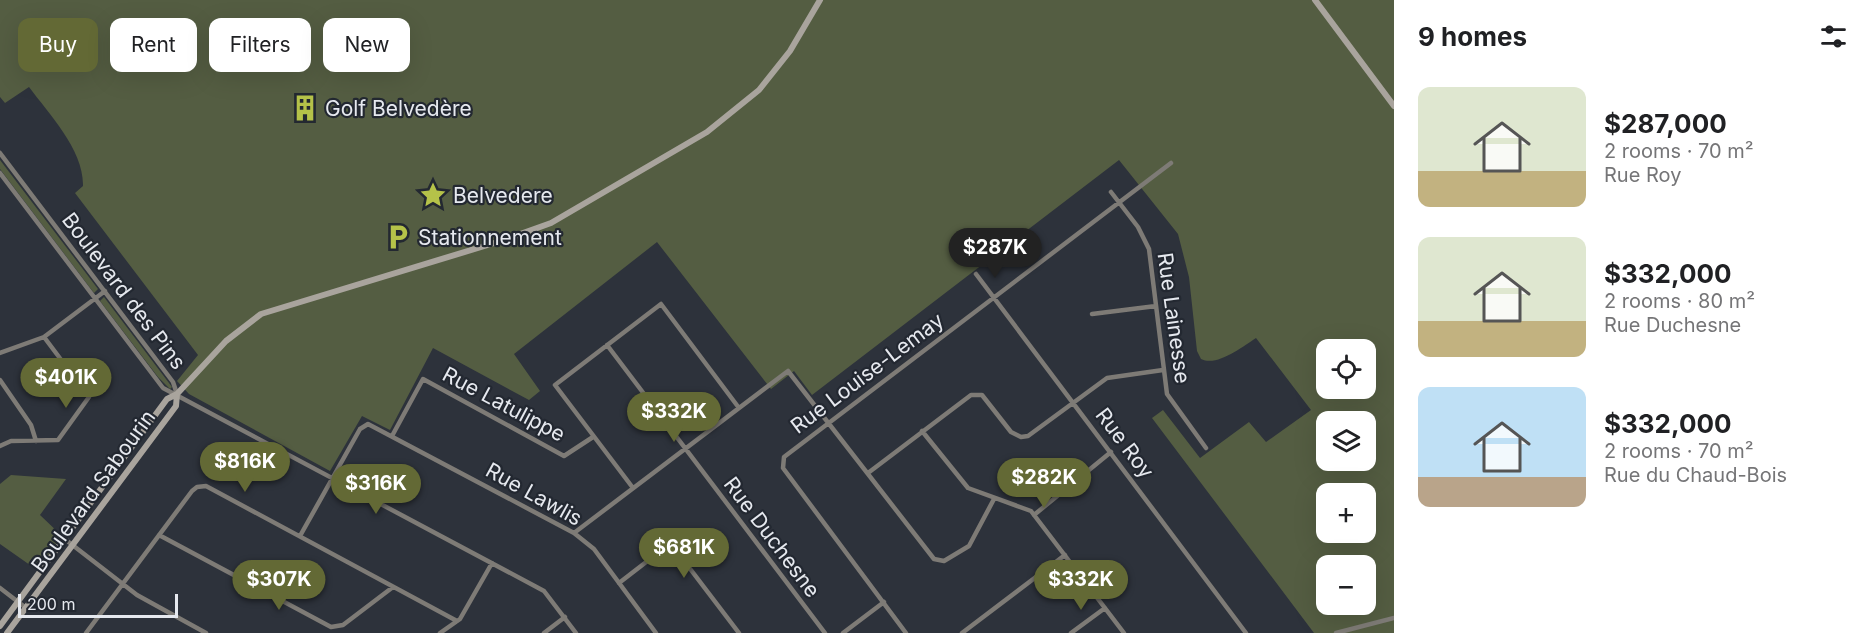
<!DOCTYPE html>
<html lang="en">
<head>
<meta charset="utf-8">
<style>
	:root { --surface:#fff; --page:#f6f6f6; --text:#202124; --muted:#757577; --accent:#636935 }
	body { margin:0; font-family:Inter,sans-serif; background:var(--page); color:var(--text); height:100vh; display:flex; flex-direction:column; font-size:22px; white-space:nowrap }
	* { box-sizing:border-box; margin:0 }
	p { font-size:20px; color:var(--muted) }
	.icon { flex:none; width:33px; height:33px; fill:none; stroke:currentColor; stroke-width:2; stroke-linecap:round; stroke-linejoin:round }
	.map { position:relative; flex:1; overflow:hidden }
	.drawer { display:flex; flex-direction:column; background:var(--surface); width:480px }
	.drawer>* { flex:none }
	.banner { position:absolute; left:18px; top:18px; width:570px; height:54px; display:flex; gap:12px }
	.fabs { position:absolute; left:1316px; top:339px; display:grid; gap:12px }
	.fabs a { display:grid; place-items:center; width:60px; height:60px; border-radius:12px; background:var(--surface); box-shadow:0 6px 24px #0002; font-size:30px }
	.scale { position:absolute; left:18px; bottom:15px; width:160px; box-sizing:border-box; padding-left:6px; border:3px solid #e6e9ef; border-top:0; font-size:16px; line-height:21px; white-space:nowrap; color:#e6e9ef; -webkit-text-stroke:4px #232831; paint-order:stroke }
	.price { position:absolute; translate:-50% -51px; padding:0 14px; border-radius:21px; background:var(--accent); color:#fff; font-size:20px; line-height:39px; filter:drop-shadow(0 2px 3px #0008) }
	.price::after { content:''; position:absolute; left:50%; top:36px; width:18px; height:14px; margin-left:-9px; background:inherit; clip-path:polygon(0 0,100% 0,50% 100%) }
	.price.active { background:#222; color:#fff }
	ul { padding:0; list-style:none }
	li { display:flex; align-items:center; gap:18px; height:150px; padding:0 24px }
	li span { display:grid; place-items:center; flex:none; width:168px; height:120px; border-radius:12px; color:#555 }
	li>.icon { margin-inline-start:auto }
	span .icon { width:72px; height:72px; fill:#fffc; stroke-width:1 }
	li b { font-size:26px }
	h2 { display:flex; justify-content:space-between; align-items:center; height:72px; padding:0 24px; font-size:26px }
	.tag { padding:0 21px; border-radius:12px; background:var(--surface); box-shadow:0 6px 24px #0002; font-size:21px; line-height:54px }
	.tag.active { background:var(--accent); color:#fff }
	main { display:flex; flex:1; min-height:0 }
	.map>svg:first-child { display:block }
	.green { fill:#545d42; fill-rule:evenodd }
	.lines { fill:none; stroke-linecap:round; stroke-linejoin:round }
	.street { stroke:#7e7b76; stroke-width:4.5 }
	.secondary { stroke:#a9a49d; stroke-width:6 }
	.labels { text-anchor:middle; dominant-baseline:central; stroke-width:4.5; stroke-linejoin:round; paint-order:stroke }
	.poi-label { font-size:21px; fill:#e6e9ef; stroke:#232831; text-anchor:start }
	.street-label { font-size:21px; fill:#e6e9ef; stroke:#232831 }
</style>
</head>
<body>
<main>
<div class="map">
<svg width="1394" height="633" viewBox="0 0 1394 633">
	<rect width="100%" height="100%" fill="#2d323b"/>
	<path class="green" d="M0,0H1394V633H1314L1152,418L1163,410L1200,458L1249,422L1266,442L1311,410L1256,338C1242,347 1217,367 1201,359L1197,351L1189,277L1178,234L1119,160L812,395L794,371L771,389L657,242L514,354L540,391L529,400L433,348L390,430L362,416L330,471L189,394L177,381L198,355L75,193L83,186C84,150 49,114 29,87L5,103L0,97ZM1326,350H1365V388H1326ZM1326,422H1365V460H1326ZM1326,494H1365V532H1326ZM1326,566H1365V604H1326Z
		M0,160L98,289L94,293L0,169Z
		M104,297L172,387L170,389L158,377L100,301Z
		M11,475L66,479L40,515L62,536L37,570L0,544V484Z"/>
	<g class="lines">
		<path class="street" d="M0,153L173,382L177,394
			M0,173L163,388L544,591L576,633
			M1111,192L1138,227L1149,249L1167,394L1206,448
			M976,274L1246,633
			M1092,314L1156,306
			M607,345L825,633
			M0,353L44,337L105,291
			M0,380L31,425L36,441
			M922,431L968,488L1031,511L1124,633
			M392,436L423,379L564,456L593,437
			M0,446L11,441L58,440L89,397L44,337
			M868,473L971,395H982L1011,432L1021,437L1028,436L1107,378L1163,370
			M633,488L555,385L661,304L739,408
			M1034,515L1111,452
			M574,533L788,371L934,559L944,561L969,546L994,499
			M159,535L331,627L343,625L393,587
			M300,536L360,429L368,424L574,533L594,549L656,633
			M66,540L137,595L206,633
			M619,583L663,549H675L739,633
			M0,588L26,608
			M86,633L192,491L197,487L206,486L457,621
			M440,633L460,619L492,563
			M544,633L565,617
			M843,633L884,602
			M906,633L783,468L784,457L1171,163
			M962,633L1065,555
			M1071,633L1105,608
			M1336,633L1394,618"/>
		<path class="secondary" d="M1315,0L1394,106
			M0,626L167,399L177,394L226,341L261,314L504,240L551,223L707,132L759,90L790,51L820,0
			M7,633L176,406L177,394"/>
	</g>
	<defs>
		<g id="building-bare" transform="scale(2.07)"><path d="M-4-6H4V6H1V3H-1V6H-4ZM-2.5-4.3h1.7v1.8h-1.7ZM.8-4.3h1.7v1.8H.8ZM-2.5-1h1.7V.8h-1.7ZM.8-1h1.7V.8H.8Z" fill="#b5c249" stroke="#232831" stroke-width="2.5" paint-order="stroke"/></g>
		<g id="sight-bare" transform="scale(2.07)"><path d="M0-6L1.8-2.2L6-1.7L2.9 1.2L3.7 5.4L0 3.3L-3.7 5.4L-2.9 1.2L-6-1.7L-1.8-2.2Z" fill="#b5c249" stroke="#232831" stroke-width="2.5" paint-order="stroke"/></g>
		<g id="parking-bare" transform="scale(2.07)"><path d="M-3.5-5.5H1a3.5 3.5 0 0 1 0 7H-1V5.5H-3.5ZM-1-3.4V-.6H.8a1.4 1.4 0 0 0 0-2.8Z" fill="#b5c249" stroke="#232831" stroke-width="2.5" paint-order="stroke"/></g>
	</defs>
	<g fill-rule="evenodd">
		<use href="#building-bare" x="305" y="108"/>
		<use href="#sight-bare" x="433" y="195"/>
		<use href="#parking-bare" x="398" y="237"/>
	</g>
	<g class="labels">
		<g class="poi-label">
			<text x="325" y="108">Golf Belvedère</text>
			<text x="453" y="195">Belvedere</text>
			<text x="418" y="237">Stationnement</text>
		</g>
		<g class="street-label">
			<text transform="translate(124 291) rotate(53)">Boulevard des Pins</text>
			<text transform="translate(1174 318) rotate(82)">Rue Lainesse</text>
			<text transform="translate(867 373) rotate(-37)">Rue Louise-Lemay</text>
			<text transform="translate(504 404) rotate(28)">Rue Latulippe</text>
			<text transform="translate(1125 443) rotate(53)">Rue Roy</text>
			<text transform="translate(93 491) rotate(-54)">Boulevard Sabourin</text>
			<text transform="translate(534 494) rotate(29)">Rue Lawlis</text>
			<text transform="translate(772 537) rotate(53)">Rue Duchesne</text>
		</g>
	</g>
</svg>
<div class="fabs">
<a><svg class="icon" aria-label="locate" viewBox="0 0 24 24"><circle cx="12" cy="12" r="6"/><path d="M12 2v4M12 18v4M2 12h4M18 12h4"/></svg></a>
<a><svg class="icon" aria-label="layers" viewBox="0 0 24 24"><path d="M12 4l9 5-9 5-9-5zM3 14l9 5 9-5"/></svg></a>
<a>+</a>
<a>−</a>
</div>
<div class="scale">200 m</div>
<b class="price active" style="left:995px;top:279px">$287K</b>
<b class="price" style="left:66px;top:409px">$401K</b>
<b class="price" style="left:674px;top:443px">$332K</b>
<b class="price" style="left:245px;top:493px">$816K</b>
<b class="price" style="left:1044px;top:509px">$282K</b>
<b class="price" style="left:376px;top:515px">$316K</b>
<b class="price" style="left:684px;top:579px">$681K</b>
<b class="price" style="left:279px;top:611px">$307K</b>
<b class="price" style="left:1081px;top:611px">$332K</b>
<div class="banner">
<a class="tag active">Buy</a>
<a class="tag">Rent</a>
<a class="tag">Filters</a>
<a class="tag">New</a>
</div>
</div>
<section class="drawer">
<h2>9 homes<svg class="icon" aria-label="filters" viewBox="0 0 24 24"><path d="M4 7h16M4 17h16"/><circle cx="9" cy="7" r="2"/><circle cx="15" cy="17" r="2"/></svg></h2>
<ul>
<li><span style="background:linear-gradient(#dfe7d0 70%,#c2b280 0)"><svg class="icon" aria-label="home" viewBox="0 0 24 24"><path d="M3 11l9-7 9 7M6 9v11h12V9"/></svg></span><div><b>$287,000</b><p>2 rooms · 70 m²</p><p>Rue Roy</p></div></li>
<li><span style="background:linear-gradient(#dfe7d0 70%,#c2b280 0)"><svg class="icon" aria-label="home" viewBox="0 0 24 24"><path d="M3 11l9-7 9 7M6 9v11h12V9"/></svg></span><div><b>$332,000</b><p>2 rooms · 80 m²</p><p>Rue Duchesne</p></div></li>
<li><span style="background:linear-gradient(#bfe0f5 75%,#b9a48a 0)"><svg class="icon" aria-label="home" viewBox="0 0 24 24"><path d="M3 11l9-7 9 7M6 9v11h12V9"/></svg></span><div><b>$332,000</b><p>2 rooms · 70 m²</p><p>Rue du Chaud-Bois</p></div></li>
</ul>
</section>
</main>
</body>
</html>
